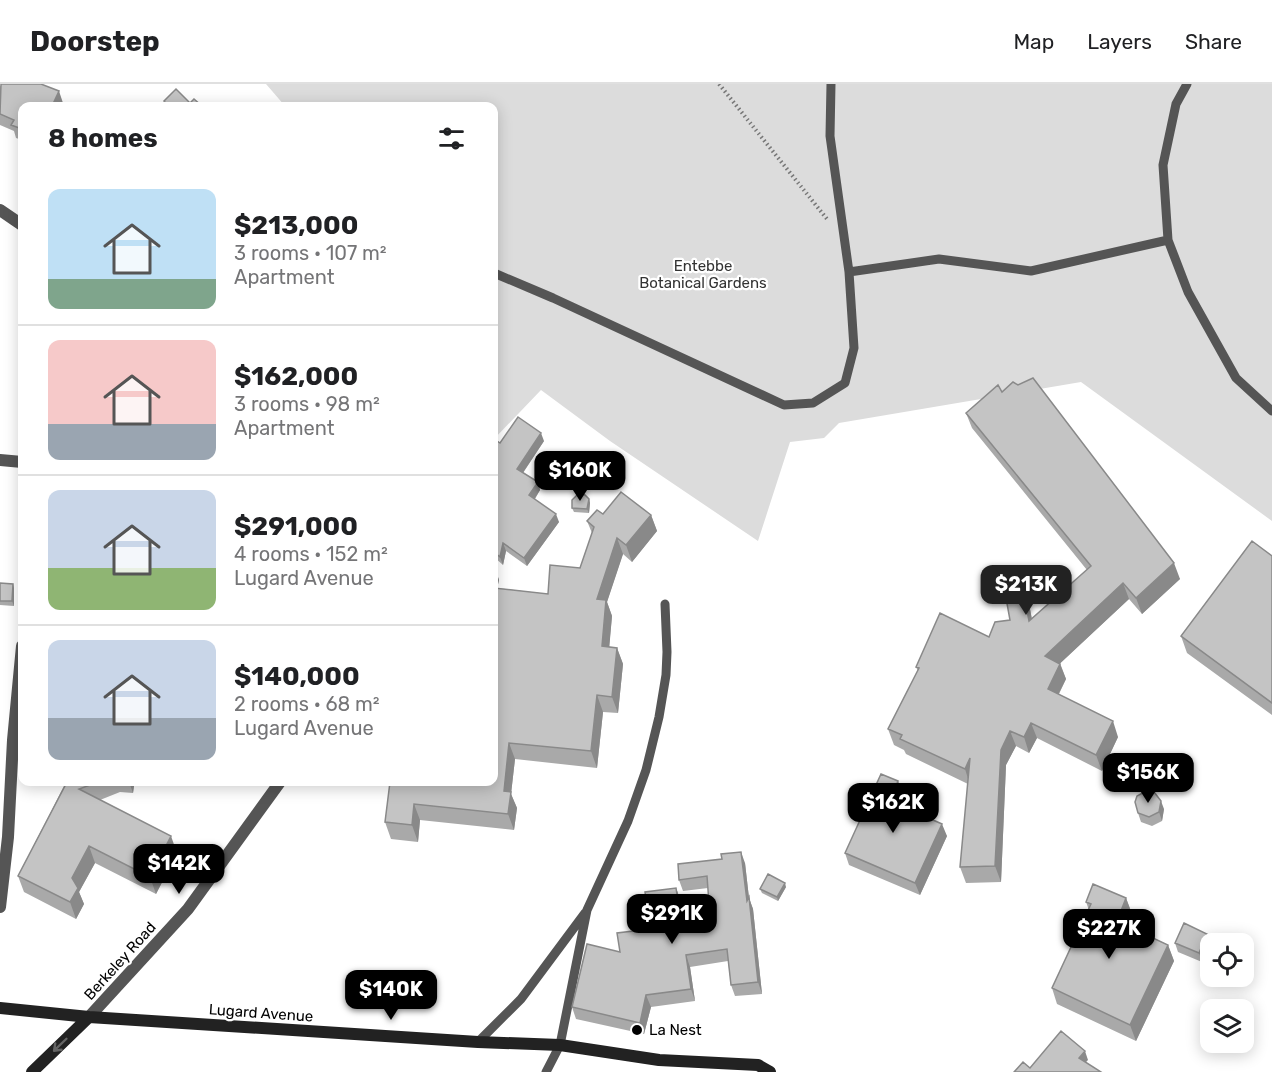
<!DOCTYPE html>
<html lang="en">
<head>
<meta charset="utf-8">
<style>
	:root { --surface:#fff; --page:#f2f2f2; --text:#202124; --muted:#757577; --line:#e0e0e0; --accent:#000 }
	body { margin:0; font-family:Rubik,sans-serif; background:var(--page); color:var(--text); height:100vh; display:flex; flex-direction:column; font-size:22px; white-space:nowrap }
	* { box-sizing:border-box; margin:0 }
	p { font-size:20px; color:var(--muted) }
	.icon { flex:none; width:33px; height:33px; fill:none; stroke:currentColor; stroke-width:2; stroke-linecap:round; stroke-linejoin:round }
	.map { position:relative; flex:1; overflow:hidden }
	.drawer { position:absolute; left:18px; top:18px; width:480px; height:684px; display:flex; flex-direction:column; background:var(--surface); border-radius:12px; box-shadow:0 3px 15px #0003 }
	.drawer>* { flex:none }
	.controls { position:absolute; left:1200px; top:849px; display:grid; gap:12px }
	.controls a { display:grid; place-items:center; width:54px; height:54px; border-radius:12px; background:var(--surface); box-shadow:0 3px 15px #0003; font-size:30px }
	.price { position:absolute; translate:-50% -51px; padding:0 14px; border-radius:12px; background:var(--accent); color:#fff; font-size:20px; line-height:39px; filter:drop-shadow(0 2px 3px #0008) }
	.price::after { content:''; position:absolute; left:50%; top:36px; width:18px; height:14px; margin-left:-9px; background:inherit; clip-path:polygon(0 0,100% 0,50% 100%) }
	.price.current { background:#222; color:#fff }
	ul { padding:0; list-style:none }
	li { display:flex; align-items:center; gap:18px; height:150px; padding:0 30px }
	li+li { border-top:2px solid var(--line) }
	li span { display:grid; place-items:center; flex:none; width:168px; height:120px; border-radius:12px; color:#555 }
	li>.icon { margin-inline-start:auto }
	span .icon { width:72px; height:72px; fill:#fffc; stroke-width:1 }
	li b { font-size:26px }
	h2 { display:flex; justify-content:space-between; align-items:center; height:72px; padding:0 30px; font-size:26px }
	header { display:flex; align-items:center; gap:36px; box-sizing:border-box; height:84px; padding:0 30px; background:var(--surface); border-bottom:2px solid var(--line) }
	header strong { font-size:28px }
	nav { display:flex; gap:33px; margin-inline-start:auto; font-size:21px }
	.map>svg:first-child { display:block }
	.green { fill:#dcdcdc }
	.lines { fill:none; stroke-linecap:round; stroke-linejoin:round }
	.path { stroke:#777; stroke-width:4; stroke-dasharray:1.5 3; stroke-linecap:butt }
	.lane { stroke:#555; stroke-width:9 }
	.street { stroke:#555; stroke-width:12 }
	.secondary { stroke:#222; stroke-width:12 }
	.wall { fill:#a9a9a9 }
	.shaded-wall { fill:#898989 }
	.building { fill:#c4c4c4; stroke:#898989; stroke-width:1.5 }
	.oneway { stroke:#646464 }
	.poi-dot { fill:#000; stroke:#fff; stroke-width:2 }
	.labels { text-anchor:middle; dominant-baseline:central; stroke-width:4.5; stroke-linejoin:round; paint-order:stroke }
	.park-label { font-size:15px; fill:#333; stroke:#fff }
	.street-label { font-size:15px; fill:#000; stroke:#fff }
	.poi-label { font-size:15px; fill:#000; stroke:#fff; text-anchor:start }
</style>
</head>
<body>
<header>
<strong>Doorstep</strong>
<nav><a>Map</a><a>Layers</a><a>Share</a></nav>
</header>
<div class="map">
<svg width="1272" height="988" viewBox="0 0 1272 988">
	<rect width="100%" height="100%" fill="#fff"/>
	<path class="green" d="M266,0H1272V437L1081,298L839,339L824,354L790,358L758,457L610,357L541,306L494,355V22H285Z"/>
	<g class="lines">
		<path class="path" d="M719,0L827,135"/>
		<path class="lane" d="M1187,0L1176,20L1163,81L1168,156L1188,208L1236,294L1272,327
			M849,188L939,175L1031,187L1168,156
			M494,189L553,214L784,321L813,319L845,299L854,264L849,188L830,52L831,0
			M478,958L521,915L585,829
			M546,988L560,961L587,826L628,737L646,686L659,633L666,591L667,568L665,520"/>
		<path class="street" d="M0,126L22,141
			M0,376L22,378
			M0,823L8,753L13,656L22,562
			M89,933L188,825L280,698"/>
		<path class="secondary" d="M0,924L89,933L478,958L560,961L659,976L758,981L770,988
			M32,988L89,933"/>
	</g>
	<path class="wall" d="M0,2L63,19L22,22V56L16,54L14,47L0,41Z
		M1002,308L1180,495L1142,530L1129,515L1060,579L1066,595L1059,610L1118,653L1102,687L1037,654L1029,669L1016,662L1006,681L1001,798L966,799L960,783L968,700L906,670L904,666L894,661L888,645L918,587L916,583L989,553L1010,536L1022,500L1028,515L1032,535L1087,486L972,344L966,329Z
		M494,357L500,359L544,357L523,389L538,398L540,406L535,415L559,438L527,482L506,467L503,481L494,473Z
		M589,415L590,419L589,429L574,428L572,424Z
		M603,430L651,431L657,447L632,478L623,470L607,518L612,532L609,563L617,564L623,580L618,629L603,628L597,684L515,675L511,710L517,724L514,746L420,736L418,758L391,755L385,738L390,698L479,700L494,698V481L499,496L497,504L548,510L580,484L592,449L587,437Z
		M1272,472V631L1187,569L1181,552Z
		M0,499L13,500L14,504V522L0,521Z
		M898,697L902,710L900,716L912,726L947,752L920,811L849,781L845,769Z
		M65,698H145L134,702L133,709L120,708L100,716L177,769L156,810L95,779L79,808L84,820L76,835L24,808L18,792L66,698Z
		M1164,725L1162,737L1152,742L1141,738L1138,729Z
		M745,779L749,814L753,825L762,910L735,912L731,901L728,877L690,883L695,917L651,923L644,950L576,935L572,923L620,868L650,845L676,804L680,815L683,837L710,833L708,804L683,807L679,796Z
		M786,803L778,817L762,809L760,805Z
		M1126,814L1132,830L1127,841L1168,861L1174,877L1136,957L1057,920L1052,904L1089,826L1086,818Z
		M1211,858L1202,878L1178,868L1175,859Z"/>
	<path class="shaded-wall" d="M59,7L63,19L62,22H52Z
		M541,349L544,357L520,393L517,385Z
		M538,398L540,406L532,419L529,411Z
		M589,415L590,419L589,429L587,425Z
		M556,430L559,438L527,482L524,474Z
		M651,431L657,447L632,478L626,461Z
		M617,454L623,470L607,518L612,532L608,578L602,562L597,515Z
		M503,459L506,467L503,481L500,473Z
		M1174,479L1180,495L1142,530L1136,514Z
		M494,481L499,496L494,518Z
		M1123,499L1129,515L1051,588L1045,572Z
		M13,500L14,504V522L12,517Z
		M1022,500L1028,515L1035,552L1029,537Z
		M617,564L623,580L618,629L612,613Z
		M1060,580L1066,595L1053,621L1048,605Z
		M597,611L603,628L597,684L591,667Z
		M1113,637L1118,653L1102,687L1096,671Z
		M1031,639L1037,654L1029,669L1024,653Z
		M1010,647L1016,662L1006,681L1001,798L995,782L1001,666Z
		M509,659L515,675L511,710L517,724L514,746L508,730L504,707Z
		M970,674V701L965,685Z
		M898,697L902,710L896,725L892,712Z
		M129,698H132L134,702L133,709Z
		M1161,717L1164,725L1162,737L1159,728Z
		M414,720L420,736L418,758L412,741Z
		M942,740L947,752L920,811L915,799Z
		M171,752L177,769L156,810L150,793Z
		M89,762L95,779L79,808L84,820L76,835L70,818L72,794Z
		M741,768L745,779L749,814L753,825L762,910L758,898L747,817Z
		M785,799L786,803L778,817L777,813Z
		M676,804L680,815L685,849L681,837Z
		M1126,814L1132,830L1123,853L1117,837Z
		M1207,850L1211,858L1202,878L1199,869Z
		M1168,861L1174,877L1136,957L1130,941Z
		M686,871L690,883L695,917L691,905Z
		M646,911L651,923L644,950L640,939Z
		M1085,967L1088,976L1082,982L1079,974Z"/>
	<path class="building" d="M1,0H41L59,7L52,22H22V45L11,41L14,36L0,30Z
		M176,5L190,19L194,15L202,22H169L164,17Z
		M1033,294L1174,479L1136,514L1123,499L1045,572L1060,580L1048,605L1113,637L1096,671L1031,639L1024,653L1010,647L1001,666L995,782L960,783L970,674L965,685L900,655L902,651L888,645L919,584L916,583L940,529L989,553L995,538L1010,536L1004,503L1022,500L1029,537L1091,482L966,329L998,301L1002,308L1013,298L1018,301Z
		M518,333L541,349L517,385L538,398L529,411L556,430L524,474L503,459L500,473L494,468V355L500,359Z
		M621,408L651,431L626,461L617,454L597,515L606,516L602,562L617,564L612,613L597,611L591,667L509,659L504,707L511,708L508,730L414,720L412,741L385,738L390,698H455L479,700V698H494V504L548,510L550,481L580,484L594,443L587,437L597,426L603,430Z
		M579,409L585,411L589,415L587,425L572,424V416Z
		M1252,457L1272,472V619L1181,552Z
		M0,499L13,500L12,517H0Z
		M881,690L898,697L892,712L910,720L908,725L942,740L915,799L845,769Z
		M67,698H98L79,705L171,752L150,793L89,762L72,794L78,804L70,818L18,792Z
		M1148,706L1154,708L1161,717L1159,728L1149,733L1138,729L1135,718L1137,712Z
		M741,768L747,817L749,813L758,898L731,901L727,865L686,871L691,905L646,911L640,939L572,923L587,860L620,868L617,849L650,845L645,808L676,804L681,837L710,833L707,792L679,796L678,780L722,775L721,770Z
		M768,790L785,799L777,813L760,805Z
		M1093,800L1126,814L1117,837L1168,861L1130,941L1052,904L1091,820L1086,818Z
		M1184,839L1207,850L1199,869L1175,859Z
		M1061,947L1085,967L1079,974L1101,988H1014L1023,978L1030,984Z"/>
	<defs><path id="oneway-shaft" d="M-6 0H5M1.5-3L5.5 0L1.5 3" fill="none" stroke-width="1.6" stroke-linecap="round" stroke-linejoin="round" transform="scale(1.5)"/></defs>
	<use class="oneway" href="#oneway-shaft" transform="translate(60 961) rotate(136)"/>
	<circle class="poi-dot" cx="637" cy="946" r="6"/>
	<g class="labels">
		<g class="park-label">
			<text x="703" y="182">Entebbe<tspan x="703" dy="17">Botanical Gardens</tspan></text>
		</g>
		<g class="street-label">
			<text transform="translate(120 877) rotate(-48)">Berkeley Road</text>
			<text transform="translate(261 929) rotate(4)">Lugard Avenue</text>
		</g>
		<g class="poi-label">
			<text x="649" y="946">La Nest</text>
		</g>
	</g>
</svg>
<div class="controls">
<a><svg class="icon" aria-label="locate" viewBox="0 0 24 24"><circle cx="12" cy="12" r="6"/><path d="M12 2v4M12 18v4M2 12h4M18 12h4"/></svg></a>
<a><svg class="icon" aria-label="layers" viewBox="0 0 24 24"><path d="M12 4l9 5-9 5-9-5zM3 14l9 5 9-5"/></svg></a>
</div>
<b class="price" style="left:580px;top:418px">$160K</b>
<b class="price current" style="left:1026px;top:532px">$213K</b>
<b class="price" style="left:1148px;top:720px">$156K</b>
<b class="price" style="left:893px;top:750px">$162K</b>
<b class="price" style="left:179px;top:811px">$142K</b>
<b class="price" style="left:672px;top:861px">$291K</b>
<b class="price" style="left:1109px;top:876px">$227K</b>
<b class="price" style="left:391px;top:937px">$140K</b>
<section class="drawer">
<h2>8 homes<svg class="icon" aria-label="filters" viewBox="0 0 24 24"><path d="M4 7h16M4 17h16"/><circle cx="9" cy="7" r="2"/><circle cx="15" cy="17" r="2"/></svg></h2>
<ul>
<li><span style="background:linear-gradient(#bfe0f5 75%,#7fa58c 0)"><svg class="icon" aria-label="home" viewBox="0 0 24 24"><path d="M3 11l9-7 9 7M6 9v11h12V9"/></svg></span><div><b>$213,000</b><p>3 rooms · 107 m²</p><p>Apartment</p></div></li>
<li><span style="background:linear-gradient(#f6c9c9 70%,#9aa5b1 0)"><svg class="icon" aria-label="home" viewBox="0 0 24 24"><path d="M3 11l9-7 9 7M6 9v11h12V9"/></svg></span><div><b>$162,000</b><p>3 rooms · 98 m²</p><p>Apartment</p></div></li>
<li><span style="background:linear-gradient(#c9d6e8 65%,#8fb573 0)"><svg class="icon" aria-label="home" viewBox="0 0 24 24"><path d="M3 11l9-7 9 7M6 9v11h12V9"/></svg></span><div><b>$291,000</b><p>4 rooms · 152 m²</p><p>Lugard Avenue</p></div></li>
<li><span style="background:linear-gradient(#c9d6e8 65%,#9aa5b1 0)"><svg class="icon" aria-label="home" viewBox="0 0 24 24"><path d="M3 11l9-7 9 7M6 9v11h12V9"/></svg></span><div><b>$140,000</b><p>2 rooms · 68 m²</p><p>Lugard Avenue</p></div></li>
</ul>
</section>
</div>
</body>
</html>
